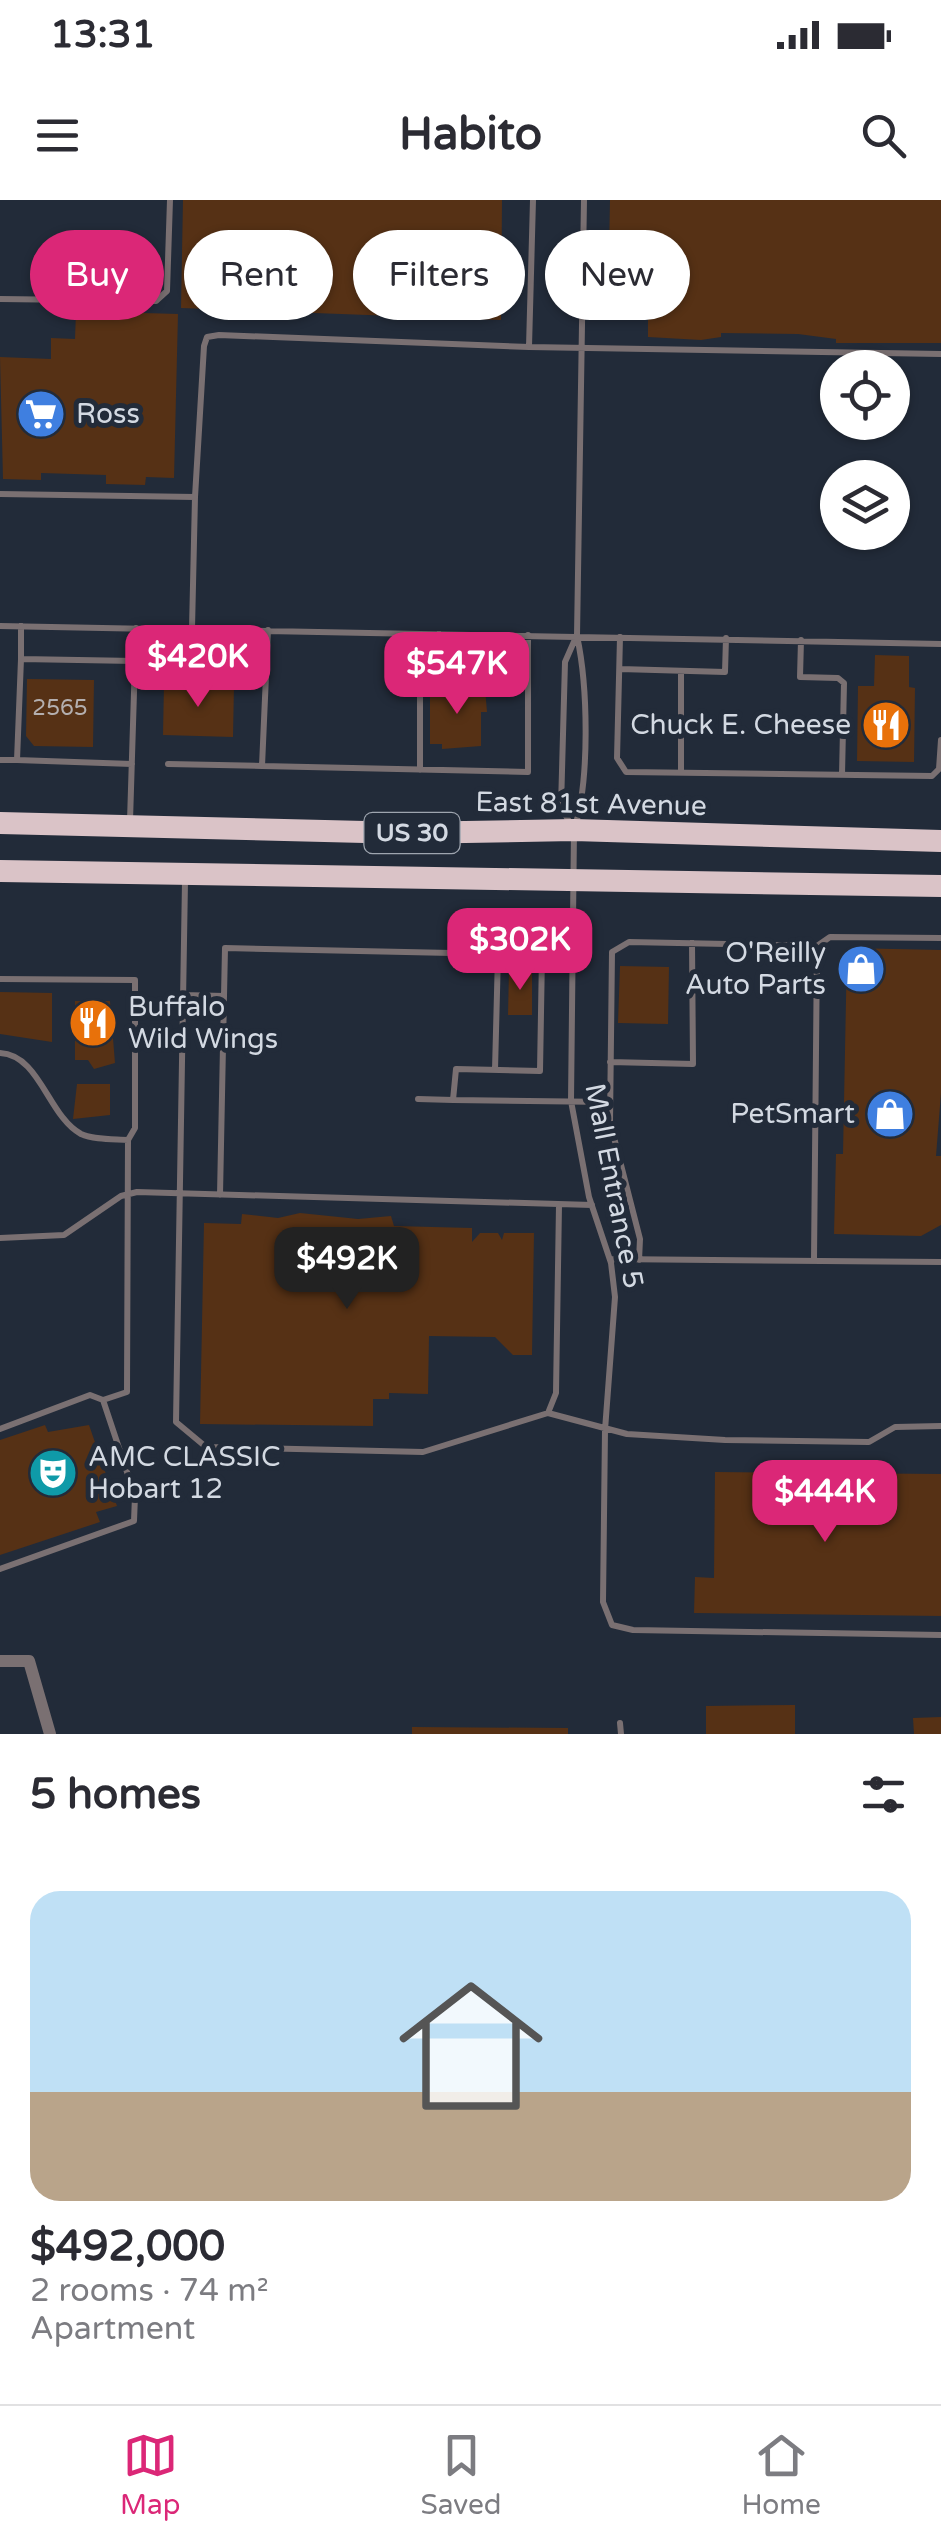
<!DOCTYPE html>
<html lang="en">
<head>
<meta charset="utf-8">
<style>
	:root { --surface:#fff; --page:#f2f2f3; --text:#2b2b33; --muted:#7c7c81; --line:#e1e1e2; --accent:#db2777 }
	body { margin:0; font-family:"Varela Round",sans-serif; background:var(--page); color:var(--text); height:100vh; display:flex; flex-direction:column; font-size:38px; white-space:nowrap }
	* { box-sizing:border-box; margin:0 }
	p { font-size:32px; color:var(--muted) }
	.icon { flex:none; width:55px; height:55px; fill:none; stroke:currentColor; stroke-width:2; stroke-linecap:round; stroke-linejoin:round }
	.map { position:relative; height:1534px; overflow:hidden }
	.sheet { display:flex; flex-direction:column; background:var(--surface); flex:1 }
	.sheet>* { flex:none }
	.guide { position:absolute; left:30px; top:30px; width:882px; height:90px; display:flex; gap:20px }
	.tools { position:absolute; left:820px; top:150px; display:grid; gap:20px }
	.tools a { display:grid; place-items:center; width:90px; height:90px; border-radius:50%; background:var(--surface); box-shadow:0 2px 8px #0004; font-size:50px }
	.price { position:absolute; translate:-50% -85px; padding:0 22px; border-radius:20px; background:var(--accent); color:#fff; font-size:32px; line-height:65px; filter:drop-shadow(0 2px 5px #0008) }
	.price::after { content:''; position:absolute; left:50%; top:60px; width:30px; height:22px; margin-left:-15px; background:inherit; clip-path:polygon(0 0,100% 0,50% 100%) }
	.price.current { background:#222; color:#fff }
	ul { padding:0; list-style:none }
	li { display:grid; align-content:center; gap:20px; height:530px; padding:0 30px }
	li+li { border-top:2px solid var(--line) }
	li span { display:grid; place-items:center; height:310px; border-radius:30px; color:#555 }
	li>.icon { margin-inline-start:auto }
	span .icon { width:180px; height:180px; fill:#fffc; stroke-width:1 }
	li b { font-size:42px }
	h2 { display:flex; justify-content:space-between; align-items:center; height:120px; padding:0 30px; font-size:42px }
	.chip { padding:0 35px; border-radius:45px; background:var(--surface); box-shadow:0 2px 8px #0004; font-size:35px; line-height:90px }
	.chip.current { background:var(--accent); color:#fff }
	.status { display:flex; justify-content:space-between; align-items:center; height:70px; padding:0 50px; background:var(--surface); direction:ltr }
	.status svg { height:28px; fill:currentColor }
	header { display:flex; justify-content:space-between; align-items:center; height:130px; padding:0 30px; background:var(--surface); font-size:45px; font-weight:800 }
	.tab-bar { display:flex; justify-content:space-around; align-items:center; height:140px; border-top:2px solid var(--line); background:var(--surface); font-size:28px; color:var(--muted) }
	.tab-bar a { display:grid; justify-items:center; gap:5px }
	.tab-bar .current { color:var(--accent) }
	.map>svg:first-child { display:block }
	.building { fill:#563115 }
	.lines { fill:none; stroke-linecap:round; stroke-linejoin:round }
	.service { stroke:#7a7072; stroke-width:6 }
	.minor { stroke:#7a7072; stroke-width:12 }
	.trunk { stroke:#dac3c7; stroke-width:22 }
	.labels { text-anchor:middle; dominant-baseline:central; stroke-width:10; stroke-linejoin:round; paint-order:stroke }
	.number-label { font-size:22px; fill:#b4afaf }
	.shield { fill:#222b39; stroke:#9ea5af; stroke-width:2.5 }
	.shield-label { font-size:25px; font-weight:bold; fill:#d3d9e2 }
	.poi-label { font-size:28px; fill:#d3d9e2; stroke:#222b39; text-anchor:start }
	.street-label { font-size:28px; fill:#d3d9e2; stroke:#222b39 }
</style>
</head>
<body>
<div class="status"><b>13:31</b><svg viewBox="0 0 49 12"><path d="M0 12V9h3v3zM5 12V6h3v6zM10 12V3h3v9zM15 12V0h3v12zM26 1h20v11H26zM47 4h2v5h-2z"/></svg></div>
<header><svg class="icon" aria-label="menu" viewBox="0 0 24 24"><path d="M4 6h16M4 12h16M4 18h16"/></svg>Habito<svg class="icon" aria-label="search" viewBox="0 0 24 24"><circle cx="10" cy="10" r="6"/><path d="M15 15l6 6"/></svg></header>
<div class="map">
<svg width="941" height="1534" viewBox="0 0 941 1534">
	<rect width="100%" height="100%" fill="#222b39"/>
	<path class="building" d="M183,0H502L501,120L181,108Z
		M610,0H941V143H836V139L798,134L721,133V137L701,140L648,137V109L608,108Z
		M76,111L178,114L174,278L146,277L145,285L106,284V275L41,273V280L3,279L0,157L51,159V138L75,139Z
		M875,455L909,456V487L915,488L914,562L857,561L858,486H874Z
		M27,479L94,480L93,547L34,546L26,536Z
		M164,483L234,485L233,537L163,535Z
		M449,488H485L487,512H481V546L442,549V544H430V491L449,492Z
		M847,748L941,750V893L936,956H941V1025L921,1036L834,1034L836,954H843Z
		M620,766L669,767L668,824L618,823Z
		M509,770L532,771V815H508Z
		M0,792L52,793V842L0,834Z
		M75,801H110L115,863L94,869L88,860H75Z
		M77,884H110V915L73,919Z
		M300,1013L358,1019L391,1016L394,1026L472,1028V1042L480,1033H498L502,1040L504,1033H534L532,1155H513L495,1137L429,1136L428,1194L389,1193V1199H373V1226L200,1224L204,1023L241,1024L242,1014L278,1018Z
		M45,1225L48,1232L89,1225L117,1306L96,1312L100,1322L0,1355V1240Z
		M715,1272L941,1274V1416L694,1413L695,1377L714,1378Z
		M795,1505V1534H706V1506Z
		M941,1517V1534H914L913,1518Z
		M412,1527L568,1528V1534H412Z"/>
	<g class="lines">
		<path class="service" d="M584,0L577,436C588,487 590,581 574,630L571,901L589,997L611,1063L615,1097L605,1230L603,1402L612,1425L633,1430L941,1435
			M0,99L156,101L167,91L170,0
			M529,147L533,0
			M0,294L195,297L204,146L207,137L219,135L529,147L941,154
			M0,426L941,444
			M21,426V459L135,461
			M192,429L195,297
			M439,434L441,469L528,470
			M620,437L617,558L626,572L932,576L939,569L941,540
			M801,440L800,477L838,478L844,483L842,575
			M21,459L17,560L132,564
			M620,469L725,472L726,438
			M178,476L266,477
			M0,560H17
			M168,564L262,566L268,430
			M262,566L528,572V435
			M420,570V470L441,469
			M681,572V471
			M130,621L136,428
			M571,625L561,607L565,462L576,437
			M185,681L176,1222L206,1247L423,1252L548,1213L627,1234L725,1240L869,1242L895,1227L941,1226
			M0,779L135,780V928L128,940
			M183,795L224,796L225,748L542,755L540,871L456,869L453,900L418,899
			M0,853C40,855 48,916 81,934C94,940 113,939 128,940L127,1192L103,1200
			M610,862L693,864L692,743
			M495,870L498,754
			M453,900L610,902
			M220,995L224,796
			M0,1038L64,1035L121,996L137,992L592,1005
			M610,1059L941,1062
			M639,1060L640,1039L610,922L612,752L629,742L817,746
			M814,1060L817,746L830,737L941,738
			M548,1213L556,1193L559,1005
			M0,1229L90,1195L103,1200L135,1296L134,1321L0,1369
			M620,1523L621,1534"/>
		<path class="minor" d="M0,1461H29L50,1534"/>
		<path class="trunk" d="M0,623L405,633L574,630L941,641
			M0,671L941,686"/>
	</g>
	<defs>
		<g id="supermarket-disc" transform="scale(2.5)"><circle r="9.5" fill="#3f7fe0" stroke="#222b39"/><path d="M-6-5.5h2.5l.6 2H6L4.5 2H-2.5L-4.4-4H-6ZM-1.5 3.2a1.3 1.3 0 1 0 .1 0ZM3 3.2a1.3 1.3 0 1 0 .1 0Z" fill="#fff"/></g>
		<g id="restaurant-disc" transform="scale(2.5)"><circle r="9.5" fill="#e8710a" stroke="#222b39"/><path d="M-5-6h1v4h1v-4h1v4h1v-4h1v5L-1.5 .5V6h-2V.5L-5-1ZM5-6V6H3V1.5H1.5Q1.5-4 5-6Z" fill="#fff"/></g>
		<g id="shop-disc" transform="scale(2.5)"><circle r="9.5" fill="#3f7fe0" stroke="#222b39"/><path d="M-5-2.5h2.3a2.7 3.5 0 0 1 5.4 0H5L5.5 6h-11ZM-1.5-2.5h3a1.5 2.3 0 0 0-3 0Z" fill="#fff"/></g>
		<g id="theatre-disc" transform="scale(2.5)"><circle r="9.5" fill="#0f9aa8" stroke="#222b39"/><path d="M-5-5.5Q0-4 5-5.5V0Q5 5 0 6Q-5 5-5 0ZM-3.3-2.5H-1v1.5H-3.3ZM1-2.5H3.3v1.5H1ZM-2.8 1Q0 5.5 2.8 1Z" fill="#fff"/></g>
	</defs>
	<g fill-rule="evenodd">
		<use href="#supermarket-disc" x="41" y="214"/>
		<use href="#restaurant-disc" x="886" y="525"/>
		<use href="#shop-disc" x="861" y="769"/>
		<use href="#restaurant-disc" x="93" y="823"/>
		<use href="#shop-disc" x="890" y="914"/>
		<use href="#theatre-disc" x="53" y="1273"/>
	</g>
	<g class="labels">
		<g class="number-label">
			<text x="60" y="508">2565</text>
		</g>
		<rect class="shield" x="364.5" y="613" width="95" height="40" rx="8"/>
		<g class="shield-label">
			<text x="412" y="633">US 30</text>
		</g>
		<g class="poi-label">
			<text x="76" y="214">Ross</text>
			<text x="851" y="525" text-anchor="end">Chuck E. Cheese</text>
			<text x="826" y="753" text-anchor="end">O'Reilly<tspan x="826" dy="32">Auto Parts</tspan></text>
			<text x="128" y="807">Buffalo<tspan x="128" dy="32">Wild Wings</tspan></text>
			<text x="855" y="914" text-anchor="end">PetSmart</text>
			<text x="88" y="1257">AMC CLASSIC<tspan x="88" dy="32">Hobart 12</tspan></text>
		</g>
		<g class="street-label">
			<text transform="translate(591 604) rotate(1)">East 81st Avenue</text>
			<text transform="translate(614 986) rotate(79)">Mall Entrance 5</text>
		</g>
	</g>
</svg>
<div class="tools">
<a><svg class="icon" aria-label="locate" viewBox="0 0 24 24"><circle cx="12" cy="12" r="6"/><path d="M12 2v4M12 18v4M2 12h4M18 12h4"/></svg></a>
<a><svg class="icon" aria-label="layers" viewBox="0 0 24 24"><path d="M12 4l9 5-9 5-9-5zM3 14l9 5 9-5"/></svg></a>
</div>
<b class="price" style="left:198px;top:510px">$420K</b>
<b class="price" style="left:457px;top:517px">$547K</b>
<b class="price" style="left:520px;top:793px">$302K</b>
<b class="price current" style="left:347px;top:1112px">$492K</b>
<b class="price" style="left:825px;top:1345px">$444K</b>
<div class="guide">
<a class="chip current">Buy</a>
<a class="chip">Rent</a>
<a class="chip">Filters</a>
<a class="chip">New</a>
</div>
</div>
<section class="sheet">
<h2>5 homes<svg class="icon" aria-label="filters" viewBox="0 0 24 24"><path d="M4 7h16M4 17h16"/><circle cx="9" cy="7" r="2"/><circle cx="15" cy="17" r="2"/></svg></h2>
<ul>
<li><span style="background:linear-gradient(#bfe0f5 65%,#b9a48a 0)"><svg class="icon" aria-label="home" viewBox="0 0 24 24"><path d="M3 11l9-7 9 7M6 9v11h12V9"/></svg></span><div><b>$492,000</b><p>2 rooms · 74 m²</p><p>Apartment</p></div></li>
</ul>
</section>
<nav class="tab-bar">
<a class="current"><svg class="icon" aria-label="map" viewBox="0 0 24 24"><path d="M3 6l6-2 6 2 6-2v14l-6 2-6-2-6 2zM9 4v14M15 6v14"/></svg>Map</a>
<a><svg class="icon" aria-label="saved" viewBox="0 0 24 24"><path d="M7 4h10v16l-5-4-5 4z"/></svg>Saved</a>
<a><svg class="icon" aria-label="home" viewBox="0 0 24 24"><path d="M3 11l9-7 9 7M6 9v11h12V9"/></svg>Home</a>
</nav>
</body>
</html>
